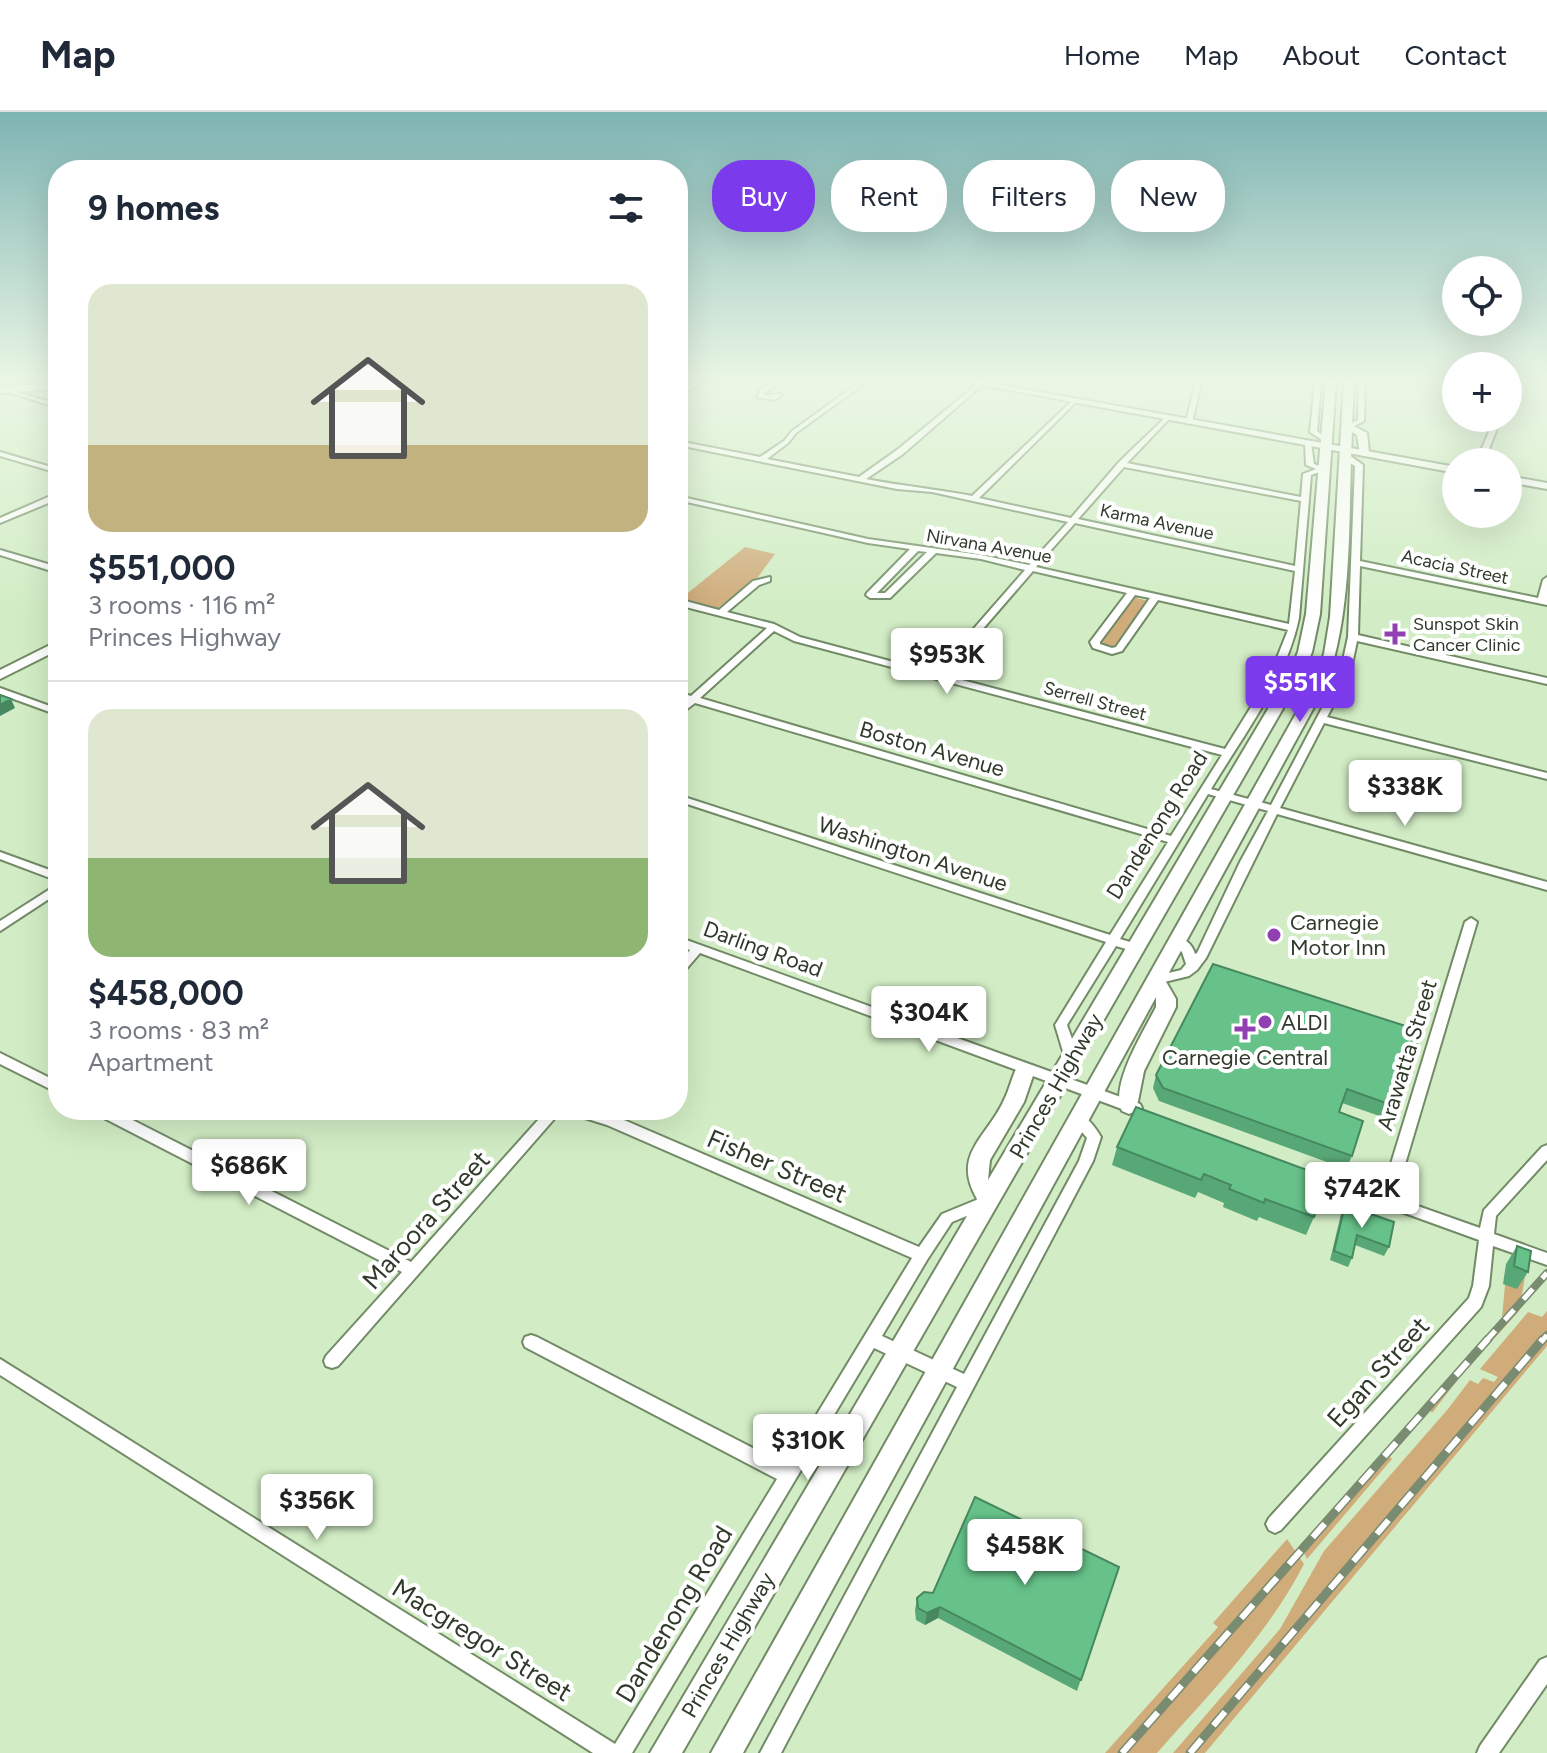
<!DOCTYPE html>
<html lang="en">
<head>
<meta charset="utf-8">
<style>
	:root { --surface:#fff; --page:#f2f2f3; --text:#1f2937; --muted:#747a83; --line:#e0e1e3; --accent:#7c3aed }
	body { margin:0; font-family:Figtree,sans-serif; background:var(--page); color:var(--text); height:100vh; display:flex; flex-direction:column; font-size:30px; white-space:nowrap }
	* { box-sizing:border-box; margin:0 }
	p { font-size:26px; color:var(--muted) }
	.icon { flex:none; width:44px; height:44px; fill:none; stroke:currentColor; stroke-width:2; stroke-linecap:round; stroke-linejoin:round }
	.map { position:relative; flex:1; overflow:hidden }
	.sheet { position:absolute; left:48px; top:48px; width:640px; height:960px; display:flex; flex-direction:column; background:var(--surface); border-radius:32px; box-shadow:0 8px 32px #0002 }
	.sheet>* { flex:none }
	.banner { position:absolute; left:712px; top:48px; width:714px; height:72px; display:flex; gap:16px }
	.controls { position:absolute; left:1442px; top:144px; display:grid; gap:16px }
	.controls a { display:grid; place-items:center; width:80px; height:80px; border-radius:50%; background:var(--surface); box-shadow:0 8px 32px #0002; font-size:40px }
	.price { position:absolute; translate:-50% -68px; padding:0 18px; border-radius:8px; background:#fff; color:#222; font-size:26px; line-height:52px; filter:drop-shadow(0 2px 4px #0008) }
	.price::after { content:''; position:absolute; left:50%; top:48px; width:24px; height:18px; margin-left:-12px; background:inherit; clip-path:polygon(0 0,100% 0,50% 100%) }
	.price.on { background:var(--accent); color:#fff }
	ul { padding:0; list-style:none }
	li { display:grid; align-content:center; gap:16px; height:424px; padding:0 40px }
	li+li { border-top:2px solid var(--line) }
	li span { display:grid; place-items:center; height:248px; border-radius:24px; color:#555 }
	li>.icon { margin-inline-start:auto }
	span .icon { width:144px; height:144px; fill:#fffc; stroke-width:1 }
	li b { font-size:34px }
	h2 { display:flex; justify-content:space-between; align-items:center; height:96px; padding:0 40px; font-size:34px }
	.chip { padding:0 28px; border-radius:32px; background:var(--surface); box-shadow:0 8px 32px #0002; font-size:28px; line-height:72px }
	.chip.on { background:var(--accent); color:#fff }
	header { display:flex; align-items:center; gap:48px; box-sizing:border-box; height:112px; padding:0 40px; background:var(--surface); border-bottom:2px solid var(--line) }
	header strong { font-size:38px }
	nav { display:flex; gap:44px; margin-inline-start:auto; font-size:28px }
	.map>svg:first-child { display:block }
	.green { fill:#d0ac7b }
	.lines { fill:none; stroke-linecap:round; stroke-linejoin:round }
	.minor-casing { stroke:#728b66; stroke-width:4 }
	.major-casing { stroke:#728b66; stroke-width:4 }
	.highway-casing { stroke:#728b66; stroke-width:4 }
	.minor { fill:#fff; fill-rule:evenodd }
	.major { fill:#fff; fill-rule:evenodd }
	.highway { fill:#fff; fill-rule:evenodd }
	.rail-far1-casing { stroke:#798b70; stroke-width:8 }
	.rail-casing { stroke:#798b70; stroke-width:9 }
	.rail-far1 { stroke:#fff; stroke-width:5; stroke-dasharray:14; stroke-linecap:butt }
	.rail { stroke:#fff; stroke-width:6; stroke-dasharray:18; stroke-linecap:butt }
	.wall { fill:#58a776 }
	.shaded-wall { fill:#478860 }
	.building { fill:#66c289; stroke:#478860; stroke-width:2 }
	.poi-dot { fill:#9040b0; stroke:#fff; stroke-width:3 }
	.labels { text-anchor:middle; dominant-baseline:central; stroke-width:8; stroke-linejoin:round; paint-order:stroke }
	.far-street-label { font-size:18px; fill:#303a2a; stroke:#fff }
	.far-poi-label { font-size:18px; fill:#303a2a; stroke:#fff; text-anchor:start }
	.street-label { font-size:22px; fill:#303a2a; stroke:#fff }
	.poi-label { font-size:22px; fill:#303a2a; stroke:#fff; text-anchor:start }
	.near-street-label { font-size:26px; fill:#303a2a; stroke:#fff }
</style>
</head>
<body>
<header>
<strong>Map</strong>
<nav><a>Home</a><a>Map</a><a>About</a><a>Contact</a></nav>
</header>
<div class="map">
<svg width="1547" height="1641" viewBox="0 0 1547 1641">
	<rect width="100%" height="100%" fill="#d2edc5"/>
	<path class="green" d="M745,435L775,442L758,465L715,498L679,488Z
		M1132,485L1149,489L1117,534H1103L1101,529Z
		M1526,1159L1519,1199L1459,1266L1432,1301L1426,1291L1502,1206L1505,1173Z
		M1547,1199V1234L1205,1641H1173L1280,1517L1324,1439L1448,1297L1470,1268L1478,1272L1483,1266L1494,1270L1498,1265L1480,1257L1528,1200L1542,1205Z
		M1384,1339L1392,1347L1307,1447L1300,1433Z
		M1287,1427L1304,1452C1267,1524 1210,1581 1157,1641H1105L1218,1515L1213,1511Z"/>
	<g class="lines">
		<g class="minor-casing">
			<path id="minor" d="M698,269H706L678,286V281Z
				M772,269H780L763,283C770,284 776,281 781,282V284L774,288L757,285L761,277Z
				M861,269H868L796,321L788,331L767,347L859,365L897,338L980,270L983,272L982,273L903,342L866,367C901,374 937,377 972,384L1074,287L1077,289L1076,290L979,386L1071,406L1119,350L1167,304L1170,306L1169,307L1127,351L1301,385L1303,362L1316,357L1306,353L1305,332L1311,331L1314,352L1328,357L1311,363L1299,506C1286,568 1244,622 1211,677L1271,693L1340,562L1348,525L1355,354L1343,347V343H1349L1363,353L1360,449L1538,486L1543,468L1547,465V493L1360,454L1358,523L1547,566V572L1357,529L1350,562L1327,605L1547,661V667L1324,611L1280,696L1547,770V778L1277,702L1206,846L1197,858L1189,864L1156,872L1152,871L1150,868L1152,865L1181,858L1186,852L1182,840L1171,829L1173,826C1183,823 1193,833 1195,842L1197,841L1240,750L1268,699L1208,682L1120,827L1140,833L1142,836L1136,840L1116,834L1067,913L1079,946L1077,949H1067L1065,946L1055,913L1106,830L678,689V683L1110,823L1168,730L695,591L678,604V596L686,588L678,586V580L691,584L767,516L678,493V487L719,498L753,469L770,465V469L759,473L727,500L774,512L800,525L935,561L1025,458L981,447L936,441L890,486H870L866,483L867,481L910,437L868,431L678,388V384L868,427L981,443L1029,453L1068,410L932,380L897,377L678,333V329L760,345L784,329L792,319ZM1124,355L1301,389L1295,454L1078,407ZM1075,411L1295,459L1289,512L1036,455ZM918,439L927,440L885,481H877ZM1033,459L1127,481L1090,530L1093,536L1112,542L1122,539L1158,488L1288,518L1269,566L1225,637L943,563ZM1135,483L1150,486L1116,535L1112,536L1100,532V530ZM774,519L794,529L1222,643L1171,724L700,586Z
				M1196,269H1202L1192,310L1189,312L1186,310Z
				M1315,269H1321L1317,319L1327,327V329L1325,330L1310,320Z
				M1359,269H1365L1364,309L1350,316H1346V314L1358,308Z
				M1509,269H1515L1511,279L1508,281Z
				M1531,269H1547V273Z
				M2,276L58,292V296L2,278Z
				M1495,306H1501L1484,350H1476Z
				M0,340L58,357V361L0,344Z
				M55,382H58V387L0,411V406Z
				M0,438L58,455V461L0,443Z
				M0,576L58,597V603L0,582Z
				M0,740L58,761V769L0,747Z
				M58,772V781L0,819V809Z
				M1471,806L1477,810L1395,1086L1480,1116L1484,1098L1542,1035L1547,1033V1048L1496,1104L1494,1122L1547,1141V1153L1493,1134L1489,1174L1481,1195L1281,1418L1275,1421L1269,1418L1266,1412L1269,1406L1469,1186L1473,1174L1479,1128L1308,1066L1306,1062L1308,1058L1313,1056L1382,1081L1465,810Z
				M678,825L1140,992L1142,996L1140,1000L1135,1001L1130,1000L700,841L682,862L678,863V851L690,838L678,833Z
				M0,941L58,970V981L0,952Z
				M94,998H113L411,1150L547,998H562L338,1254L332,1256L326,1254L324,1249L326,1244L402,1160L96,1002Z
				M570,998H594L617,1005L919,1135L942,1102L986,1084L991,1086L993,1090L991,1094L952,1110L927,1148L882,1224L964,1262L1079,1049L1087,1026L1071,1007L1073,1003C1085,1000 1095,1015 1101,1025L1093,1049L781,1641H760L957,1275L874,1236L632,1641H593L0,1263V1247L615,1632L777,1367L525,1235L523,1230L525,1225L531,1223L537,1225L786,1353L912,1146L607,1013L572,1002Z
				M1547,1545V1572L1499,1641H1477L1480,1634L1540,1548Z"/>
		</g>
		<g class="major-casing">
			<path id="major" d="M960,269H979L1456,355V361Z
				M58,271V277L0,281V275Z
				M1508,364L1547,371V377L1508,370Z
				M58,529V538L0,567V558Z"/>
		</g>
		<g class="highway-casing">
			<path id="highway" d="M1326,269H1336L1320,502L1312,540L1304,560L682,1641H650L977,1087C951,1042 987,1026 1004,988C1010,976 1012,964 1018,953H1032L1035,958L1024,990L990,1048L988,1068L1290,560L1298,540L1306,502Z
				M1344,269H1354L1352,313L1367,321L1369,341L1360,343L1357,323L1352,320C1348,402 1354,499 1325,575L1165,868L1176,887V895L1144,959L1136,999L1129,1002L1122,999C1109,974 1144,919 1156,895V885L743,1641H711L1311,575L1324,542L1330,505Z"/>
		</g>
		<use href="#minor" class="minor"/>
		<use href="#major" class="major"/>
		<use href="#highway" class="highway"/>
		<g class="rail-far1-casing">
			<path id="rail-far1" d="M1486,1229L1547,1161
				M1542,1229L1547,1223"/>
		</g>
		<g class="rail-casing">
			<path id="rail" d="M1122,1641L1488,1227
				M1190,1641L1543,1227"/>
		</g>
		<use href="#rail-far1" class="rail-far1"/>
		<use href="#rail" class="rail"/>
	</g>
	<path class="wall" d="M1421,919L1397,995L1391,1008L1342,991L1339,1000L1352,1044L1346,1057L1159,989L1153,976L1156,963Z
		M1136,995L1314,1105L1306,1123L1259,1105L1257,1109L1223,1095L1224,1091L1198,1080L1195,1086L1112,1053L1117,1035Z
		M1345,1093L1389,1135L1384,1144L1355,1133L1352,1146L1348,1155L1330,1148L1341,1102Z
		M1517,1134L1528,1160L1517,1177L1503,1172L1506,1152Z
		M1119,1455L1077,1579L938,1506L925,1513L916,1508L915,1498L917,1486L933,1481Z"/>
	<path class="shaded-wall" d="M11,587L15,596L0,604V593Z
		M940,1495L938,1506L925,1513L927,1501Z"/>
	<path class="building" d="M0,583L11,587L0,593Z
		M1213,852L1421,919L1397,995L1347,977L1339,1000L1363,1009L1352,1044L1163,976L1156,963Z
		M1136,995L1326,1065L1314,1105L1265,1087L1264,1091L1229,1077L1231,1073L1204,1062L1201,1068L1117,1035Z
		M1345,1093L1394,1110L1389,1135L1357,1123L1352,1146L1334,1139Z
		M1517,1134L1531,1139L1528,1160L1514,1154Z
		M975,1385L1119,1455L1081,1568L940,1495L927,1501L918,1496L917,1486L924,1480L933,1481Z"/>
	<linearGradient id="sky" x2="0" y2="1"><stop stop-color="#7eb4b3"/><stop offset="0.54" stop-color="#ebf7e5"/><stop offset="1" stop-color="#ebf7e5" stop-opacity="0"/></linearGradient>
	<rect width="1547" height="499" fill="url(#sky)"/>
	<g class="poi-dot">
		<path d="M1391 510h8v8h8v8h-8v8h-8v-8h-8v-8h8z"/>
		<circle cx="1274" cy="823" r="8"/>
		<circle cx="1265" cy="910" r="8"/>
		<path d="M1241 905h8v8h8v8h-8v8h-8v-8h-8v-8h8z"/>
	</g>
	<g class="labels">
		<g class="far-street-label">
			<text transform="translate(1157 410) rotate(12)">Karma Avenue</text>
			<text transform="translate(989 434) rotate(10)">Nirvana Avenue</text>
			<text transform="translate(1455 455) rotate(12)">Acacia Street</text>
			<text transform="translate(1095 589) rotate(15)">Serrell Street</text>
		</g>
		<g class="far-poi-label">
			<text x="1413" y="512">Sunspot Skin<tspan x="1413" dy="21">Cancer Clinic</tspan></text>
		</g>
		<g class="street-label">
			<text transform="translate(932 637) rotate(16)">Boston Avenue</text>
			<text transform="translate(1157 713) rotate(-58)">Dandenong Road</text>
			<text transform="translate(913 742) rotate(18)">Washington Avenue</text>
			<text transform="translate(763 837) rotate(20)">Darling Road</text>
			<text transform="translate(1407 943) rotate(-73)">Arawatta Street</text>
			<text transform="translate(1056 974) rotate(-60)">Princes Highway</text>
			<text transform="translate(728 1533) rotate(-60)">Princes Highway</text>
		</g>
		<g class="poi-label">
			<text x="1290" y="810">Carnegie<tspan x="1290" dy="25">Motor Inn</tspan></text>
			<text x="1281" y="910">ALDI</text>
			<text x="1245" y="945" text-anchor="middle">Carnegie Central</text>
		</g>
		<g class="near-street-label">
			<text transform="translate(777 1054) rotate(23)">Fisher Street</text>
			<text transform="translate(426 1108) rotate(-48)">Maroora Street</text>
			<text transform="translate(1378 1260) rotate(-48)">Egan Street</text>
			<text transform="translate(674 1502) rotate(-59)">Dandenong Road</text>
			<text transform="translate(482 1528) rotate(32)">Macgregor Street</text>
		</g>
	</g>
</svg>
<div class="controls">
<a><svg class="icon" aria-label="locate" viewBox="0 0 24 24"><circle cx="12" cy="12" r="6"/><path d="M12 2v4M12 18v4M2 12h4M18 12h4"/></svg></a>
<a>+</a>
<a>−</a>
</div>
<b class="price" style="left:947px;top:584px">$953K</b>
<b class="price on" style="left:1300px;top:612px">$551K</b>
<b class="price" style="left:1405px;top:716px">$338K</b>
<b class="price" style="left:929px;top:942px">$304K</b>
<b class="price" style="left:249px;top:1095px">$686K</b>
<b class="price" style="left:1362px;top:1118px">$742K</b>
<b class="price" style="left:808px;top:1370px">$310K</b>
<b class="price" style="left:317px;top:1430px">$356K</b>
<b class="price" style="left:1025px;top:1475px">$458K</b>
<div class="banner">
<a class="chip on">Buy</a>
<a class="chip">Rent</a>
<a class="chip">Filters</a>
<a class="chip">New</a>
</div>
<section class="sheet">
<h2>9 homes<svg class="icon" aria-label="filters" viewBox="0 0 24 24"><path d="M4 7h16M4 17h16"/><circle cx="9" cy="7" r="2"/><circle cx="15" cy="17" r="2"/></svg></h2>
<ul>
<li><span style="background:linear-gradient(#dfe7d0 65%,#c2b280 0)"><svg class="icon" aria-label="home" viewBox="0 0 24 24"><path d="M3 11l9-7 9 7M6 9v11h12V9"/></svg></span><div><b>$551,000</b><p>3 rooms · 116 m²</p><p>Princes Highway</p></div></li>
<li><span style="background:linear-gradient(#dfe7d0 60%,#8fb573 0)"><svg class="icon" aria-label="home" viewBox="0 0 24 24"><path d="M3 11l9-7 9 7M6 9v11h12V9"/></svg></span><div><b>$458,000</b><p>3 rooms · 83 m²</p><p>Apartment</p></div></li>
</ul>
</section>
</div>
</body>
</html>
